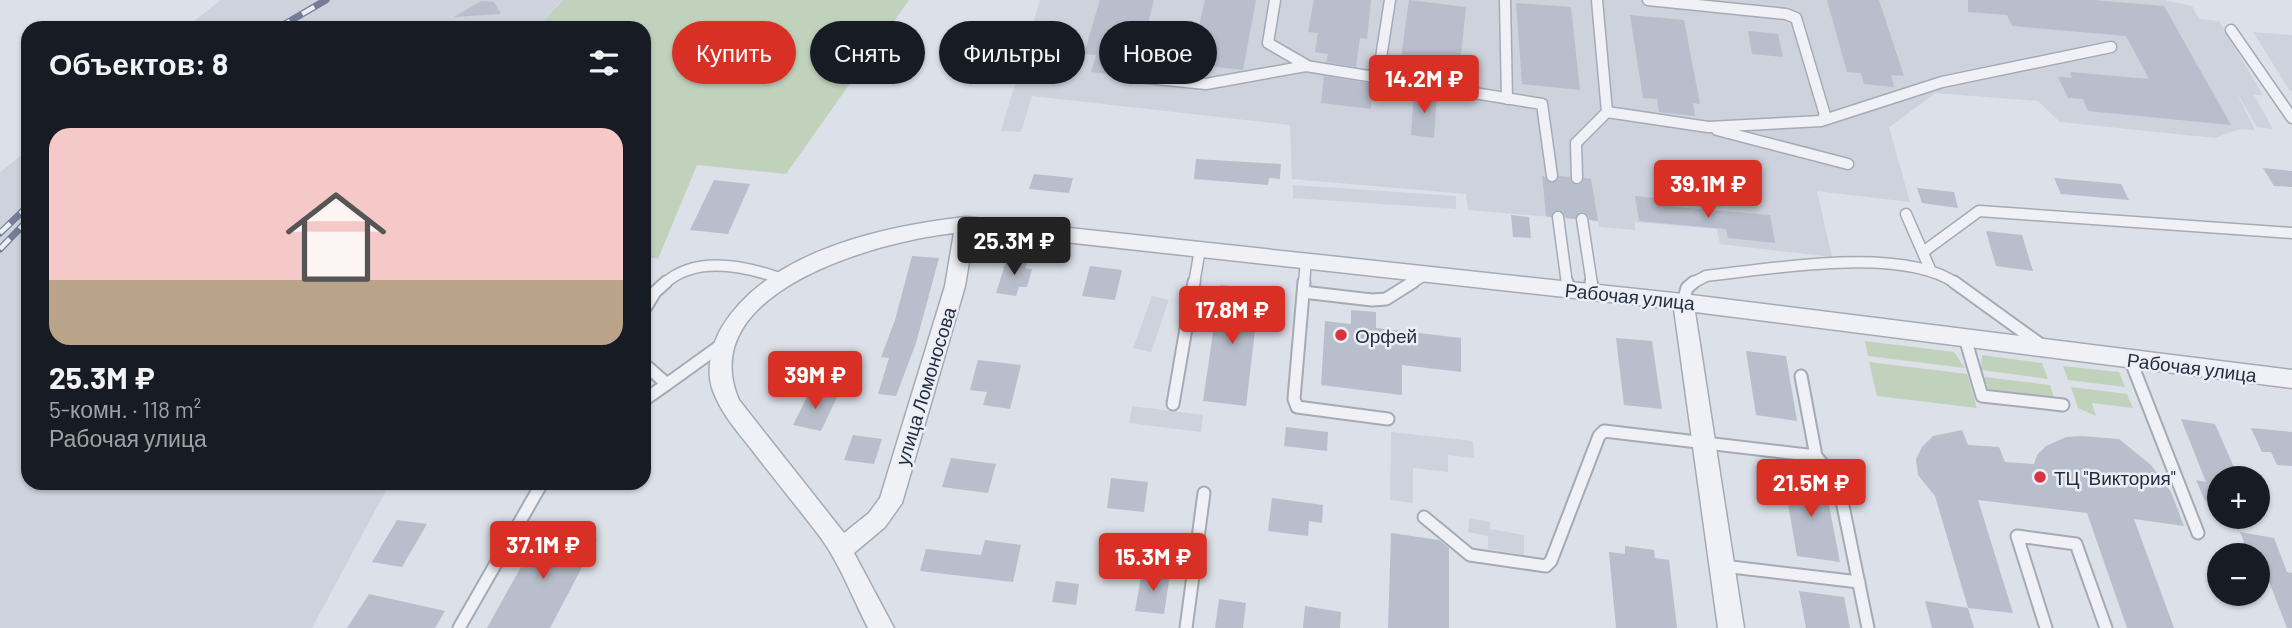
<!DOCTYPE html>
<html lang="ru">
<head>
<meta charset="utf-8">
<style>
	:root { --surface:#171b24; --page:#20242c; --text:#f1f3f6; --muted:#9ea1a6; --line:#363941; --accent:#d93025 }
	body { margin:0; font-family:Barlow,sans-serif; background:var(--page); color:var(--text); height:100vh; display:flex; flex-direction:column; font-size:26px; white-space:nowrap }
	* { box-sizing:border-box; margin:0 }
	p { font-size:23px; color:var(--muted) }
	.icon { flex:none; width:38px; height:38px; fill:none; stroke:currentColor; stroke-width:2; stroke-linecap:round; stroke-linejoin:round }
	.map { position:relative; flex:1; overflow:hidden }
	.panel { position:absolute; left:21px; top:21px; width:630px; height:469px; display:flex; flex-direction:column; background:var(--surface); border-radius:21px; box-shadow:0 2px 5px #0004 }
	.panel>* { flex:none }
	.hud { position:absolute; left:672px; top:21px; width:665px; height:63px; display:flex; gap:14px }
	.controls { position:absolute; left:2207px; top:466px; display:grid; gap:14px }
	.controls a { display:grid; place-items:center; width:63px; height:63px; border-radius:50%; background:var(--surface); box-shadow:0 2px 5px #0004; font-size:35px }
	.price { position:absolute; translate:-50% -60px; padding:0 16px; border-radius:7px; background:var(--accent); color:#fff; font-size:23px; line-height:46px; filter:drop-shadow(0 2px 4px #0008) }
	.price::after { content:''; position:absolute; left:50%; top:42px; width:21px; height:16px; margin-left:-10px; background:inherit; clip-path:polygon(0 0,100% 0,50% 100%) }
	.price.on { background:#222; color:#fff }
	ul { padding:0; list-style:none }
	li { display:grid; align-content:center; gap:14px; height:371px; padding:0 28px }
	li+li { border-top:2px solid var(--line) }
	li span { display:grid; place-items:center; height:217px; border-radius:21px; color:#555 }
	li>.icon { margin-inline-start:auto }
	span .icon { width:126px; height:126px; fill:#fffc; stroke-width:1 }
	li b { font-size:30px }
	h2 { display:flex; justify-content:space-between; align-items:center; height:84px; padding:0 28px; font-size:30px }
	.chip { padding:0 24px; border-radius:32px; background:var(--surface); box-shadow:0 2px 5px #0004; font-size:24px; line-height:63px }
	.chip.on { background:var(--accent); color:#fff }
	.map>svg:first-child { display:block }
	.built { fill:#cdd2dd }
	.green { fill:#c0d2bc }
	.building { fill:#b8becb }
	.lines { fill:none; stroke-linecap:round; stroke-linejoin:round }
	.lane-far1-casing { stroke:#a5aab5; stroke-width:13 }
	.lane-casing { stroke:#a5aab5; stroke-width:15 }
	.street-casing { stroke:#a5aab5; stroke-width:3 }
	.lane-far1 { stroke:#eff1f6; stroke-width:10 }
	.lane { stroke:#eff1f6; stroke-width:11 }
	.street { fill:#eff1f6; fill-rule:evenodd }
	.rail-casing { stroke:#747d93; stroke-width:7 }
	.rail { stroke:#ebeff5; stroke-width:4.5; stroke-dasharray:14; stroke-linecap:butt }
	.poi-dot { fill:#db3240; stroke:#ebeff5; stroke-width:2.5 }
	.labels { text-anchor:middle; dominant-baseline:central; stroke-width:5; stroke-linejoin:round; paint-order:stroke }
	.street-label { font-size:19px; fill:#242c3f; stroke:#ebeff5 }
	.poi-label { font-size:19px; fill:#242c3f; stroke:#ebeff5; text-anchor:start }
</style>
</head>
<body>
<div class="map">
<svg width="2292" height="628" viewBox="0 0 2292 628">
	<rect width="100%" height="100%" fill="#dce0e8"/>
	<path class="built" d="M221,0H562L537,28H185Z
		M1040,0H2164L2192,6L2199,19L2219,21L2263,95H2254L2273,129L2257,127L2236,91L2255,130L2240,129L2215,138L2060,122L2038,101L1936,93L1889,127L1910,202L1817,191L1832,257L1720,244L1717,229L1635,222V230L1599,227L1598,221L1468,210L1466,194L1292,179L1290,125L1032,96L1021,132L1001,131Z
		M2253,32L2292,35V91H2290Z
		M28,150V483H390L312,628H0V172Z
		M1293,185L1456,196V209L1293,198Z
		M1152,296L1169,300L1151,352L1133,348Z
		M1132,406L1203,415L1201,432L1129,423Z
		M1391,432L1473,441L1474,458L1448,455V472L1413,468V503L1390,500Z
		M1469,518L1490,522V529L1524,535V555L1488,549V536L1468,532Z"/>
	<path class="green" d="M563,0H909L786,174L697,165L658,259L644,256V28H537Z
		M1865,341L1954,352L1965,368L1868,356Z
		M1982,355L2042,363L2048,379L1981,370Z
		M1869,362L1967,374L1977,408L1877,396Z
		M2063,366L2119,372L2125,387L2068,380Z
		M1984,377L2050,385L2055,400L1989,392Z
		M2071,387L2127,394L2133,408L2092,403L2096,416L2078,408Z"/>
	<path class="building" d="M1100,0H1154L1139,59H1131L1126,76L1091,72L1096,55L1084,54Z
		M1205,0H1256L1243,70L1190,64Z
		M1314,0H1371L1367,39L1360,38L1356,67L1326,62L1328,54L1315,52L1318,33L1308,32Z
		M1409,0L1466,7L1459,75L1438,72V80L1416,76V68L1400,66Z
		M1827,0H1879L1904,76L1891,75L1894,87L1864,84L1861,73L1847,72Z
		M1968,0H2092L2164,6L2231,125L2088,111L2083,99L2068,98L2058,77L2072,78L2070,72L2149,79L2126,36L2012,26L2007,15L1968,12Z
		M481,1L494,2L501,14L454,17Z
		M1516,3L1571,7L1580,90L1522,84Z
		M1630,15L1684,20L1700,104L1693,103L1695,116L1659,112L1657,99L1643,98Z
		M1748,31L1778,34L1783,57L1752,54Z
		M1324,76L1374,84L1371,109L1321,103Z
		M1414,91L1437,95L1434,138L1411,135Z
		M1196,159L1281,164L1280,179L1269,178L1268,185L1194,179Z
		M2263,168L2292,171V187L2274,186Z
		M1034,174L1073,178L1069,193L1029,189Z
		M1542,175L1552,183L1559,176L1570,177L1571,182L1577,185L1581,184L1584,178L1591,179L1598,221L1590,220L1587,214L1582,212L1575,219L1566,218L1563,212L1558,210L1551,217L1546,216Z
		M2054,178L2121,184L2129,200L2061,194Z
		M714,180L750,184L728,234L690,230Z
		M1917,188L1954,192L1958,208L1922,203Z
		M1635,196L1665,199L1666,206L1770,215L1775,243L1728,238L1726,229L1639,221Z
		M1511,215L1529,217L1531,238L1513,237Z
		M1986,231L2022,235L2033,271L1996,266Z
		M912,256L939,258L916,343L896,396L878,394L889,358L881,357L895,320Z
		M1007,258L1028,261L1025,268L1032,269L1027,287H1019L1016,296L996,293Z
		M1090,266L1122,270L1115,300L1082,296Z
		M1220,285L1260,289L1246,406L1203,401Z
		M1351,310L1376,312V328L1461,338V372L1402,365V395L1321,385L1325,321L1351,324Z
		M1616,338L1652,341L1662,409L1624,405Z
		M1746,351L1786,356L1797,421L1756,415Z
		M978,360L1021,365L1010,409L983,405L987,392L970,390Z
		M810,391L837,397L821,431L793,425Z
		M2181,419L2215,424L2237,474L2219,472V511L2215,503L2205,501L2196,480L2206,482Z
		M1286,427L1328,432L1327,451L1284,446Z
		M2251,428L2292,432V466L2277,465L2271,452H2262Z
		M1962,430L1968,445L1999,447L2005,462L2034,464L2037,455L2046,446L2066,437L2082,436L2119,439L2151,465L2171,492L2184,526L2134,519L2174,628H2127L2087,513L1978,500L2013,613L1968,608L1935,496L1918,475L1916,459L1922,447L1933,436Z
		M853,435L882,439L874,464L844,460Z
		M951,458L996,464L988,493L942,487Z
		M1783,475L1824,480L1840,562L1797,556Z
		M1111,478L1148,482L1144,512L1107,508Z
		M1272,498L1323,505L1322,523L1309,521L1308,536L1268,531Z
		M397,520L427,524L402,567L372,562Z
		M542,529L597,539L550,628H487Z
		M2240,532L2274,538L2287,572L2292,573V628H2287L2265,571L2258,570V555H2249Z
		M1391,533L1439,540L1449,548V628H1388Z
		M985,540L1021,545L1013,582L920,571L926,549L981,555Z
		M1625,546L1654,550L1655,558L1669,560L1677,628H1616L1609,552L1625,554Z
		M1142,571L1170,574L1164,614L1135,611Z
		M1056,581L1079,584L1076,605L1052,602Z
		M1799,591L1844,597L1850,628H1806Z
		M369,594L445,611L435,628H347Z
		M1219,599L1246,603L1243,628H1215Z
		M1925,601L1968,608L1974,628H1932Z
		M1305,606L1341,612L1340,628H1303Z"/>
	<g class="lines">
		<g class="lane-far1-casing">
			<path id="lane-far1" d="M1275,0L1268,43L1306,65
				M1505,0L1507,99
				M1597,0L1607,112
				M2231,30L2292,118
				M1137,77L1206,84L1306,66L1542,104L1552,176
				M1378,77L1390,0
				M1607,112L1708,127L1821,121L1825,115L1796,18L1786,14L1648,0
				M1821,121L1942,82L2111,47
				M1717,130L1848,164
				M1577,178L1576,143L1607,112
				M1906,214L1930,269
				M1558,217L1567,284
				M1582,219L1592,284
				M1923,252L1979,211L2292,233
				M664,284C696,254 746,266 782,279
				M1194,284L1200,249
				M1304,284L1306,260
				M1410,284L1426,274
				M1691,284L1706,276C1771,269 1903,245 1957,284"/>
		</g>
		<g class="lane-casing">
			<path id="lane" d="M1304,282L1294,399L1297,407L1388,419
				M1567,282L1568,290
				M1591,282L1593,292
				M1954,282L2040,344
				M1303,292L1372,300L1386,299L1413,282
				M1683,302L1687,288L1694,282
				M644,310L655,292L666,282
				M1965,338L1982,396L2063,405
				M2130,359L2198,533
				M644,364L667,384L724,343
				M644,400L667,384
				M1173,404L1194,282
				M1816,456L1834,478L1840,491L1868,628
				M1424,517L1470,555L1546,566L1551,561L1599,436L1604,431L1816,456L1801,376
				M1723,566L1859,582
				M459,628L542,483
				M1186,628L1204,493
				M2046,628L2017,536L2076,544L2106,628"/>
		</g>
		<g class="street-casing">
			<path id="street" d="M966,217L1683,294L2292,370V388L1695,312L1744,628H1718L1674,309L974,232L965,286L902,503L885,527L854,553L894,628H868C853,599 840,564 821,538C799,509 775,480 752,450C737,431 720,412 712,388C706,369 712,344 722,327C768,251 884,226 966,217ZM954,233L945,286L880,498L869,513L844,533L739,400C692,291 880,241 954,233Z"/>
		</g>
		<use href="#lane-far1" class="lane-far1"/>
		<use href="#lane" class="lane"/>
		<use href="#street" class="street"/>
		<g class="rail-casing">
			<path id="rail" d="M278,28L326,0
				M0,233L28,206
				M0,249L28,220"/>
		</g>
		<use href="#rail" class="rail"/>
	</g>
	<g class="poi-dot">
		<circle cx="1341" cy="335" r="7"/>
		<circle cx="2040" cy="477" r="7"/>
	</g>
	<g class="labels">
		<g class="street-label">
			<text transform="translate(1630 296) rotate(6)">Рабочая улица</text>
			<text transform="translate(2192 367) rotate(7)">Рабочая улица</text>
			<text transform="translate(925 386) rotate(-73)">улица Ломоносова</text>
		</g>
		<g class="poi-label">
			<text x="1355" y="335">Орфей</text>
			<text x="2054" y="477">ТЦ "Виктория"</text>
		</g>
	</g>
</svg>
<div class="controls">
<a>+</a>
<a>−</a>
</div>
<b class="price" style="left:1424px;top:115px">14.2M ₽</b>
<b class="price" style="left:1708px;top:220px">39.1M ₽</b>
<b class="price on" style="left:1014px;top:277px">25.3M ₽</b>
<b class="price" style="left:1232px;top:346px">17.8M ₽</b>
<b class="price" style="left:815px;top:411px">39M ₽</b>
<b class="price" style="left:1811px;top:519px">21.5M ₽</b>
<b class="price" style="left:543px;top:581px">37.1M ₽</b>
<b class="price" style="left:1153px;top:593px">15.3M ₽</b>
<div class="hud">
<a class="chip on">Купить</a>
<a class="chip">Снять</a>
<a class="chip">Фильтры</a>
<a class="chip">Новое</a>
</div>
<section class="panel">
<h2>Объектов: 8<svg class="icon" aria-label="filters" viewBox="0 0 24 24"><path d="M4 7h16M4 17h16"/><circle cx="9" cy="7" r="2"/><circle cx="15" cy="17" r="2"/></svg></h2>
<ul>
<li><span style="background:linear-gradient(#f6c9c9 70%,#b9a48a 0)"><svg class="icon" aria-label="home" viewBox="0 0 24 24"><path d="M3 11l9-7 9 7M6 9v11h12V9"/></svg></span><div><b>25.3M ₽</b><p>5-комн. · 118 m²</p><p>Рабочая улица</p></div></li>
</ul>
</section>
</div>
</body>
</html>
